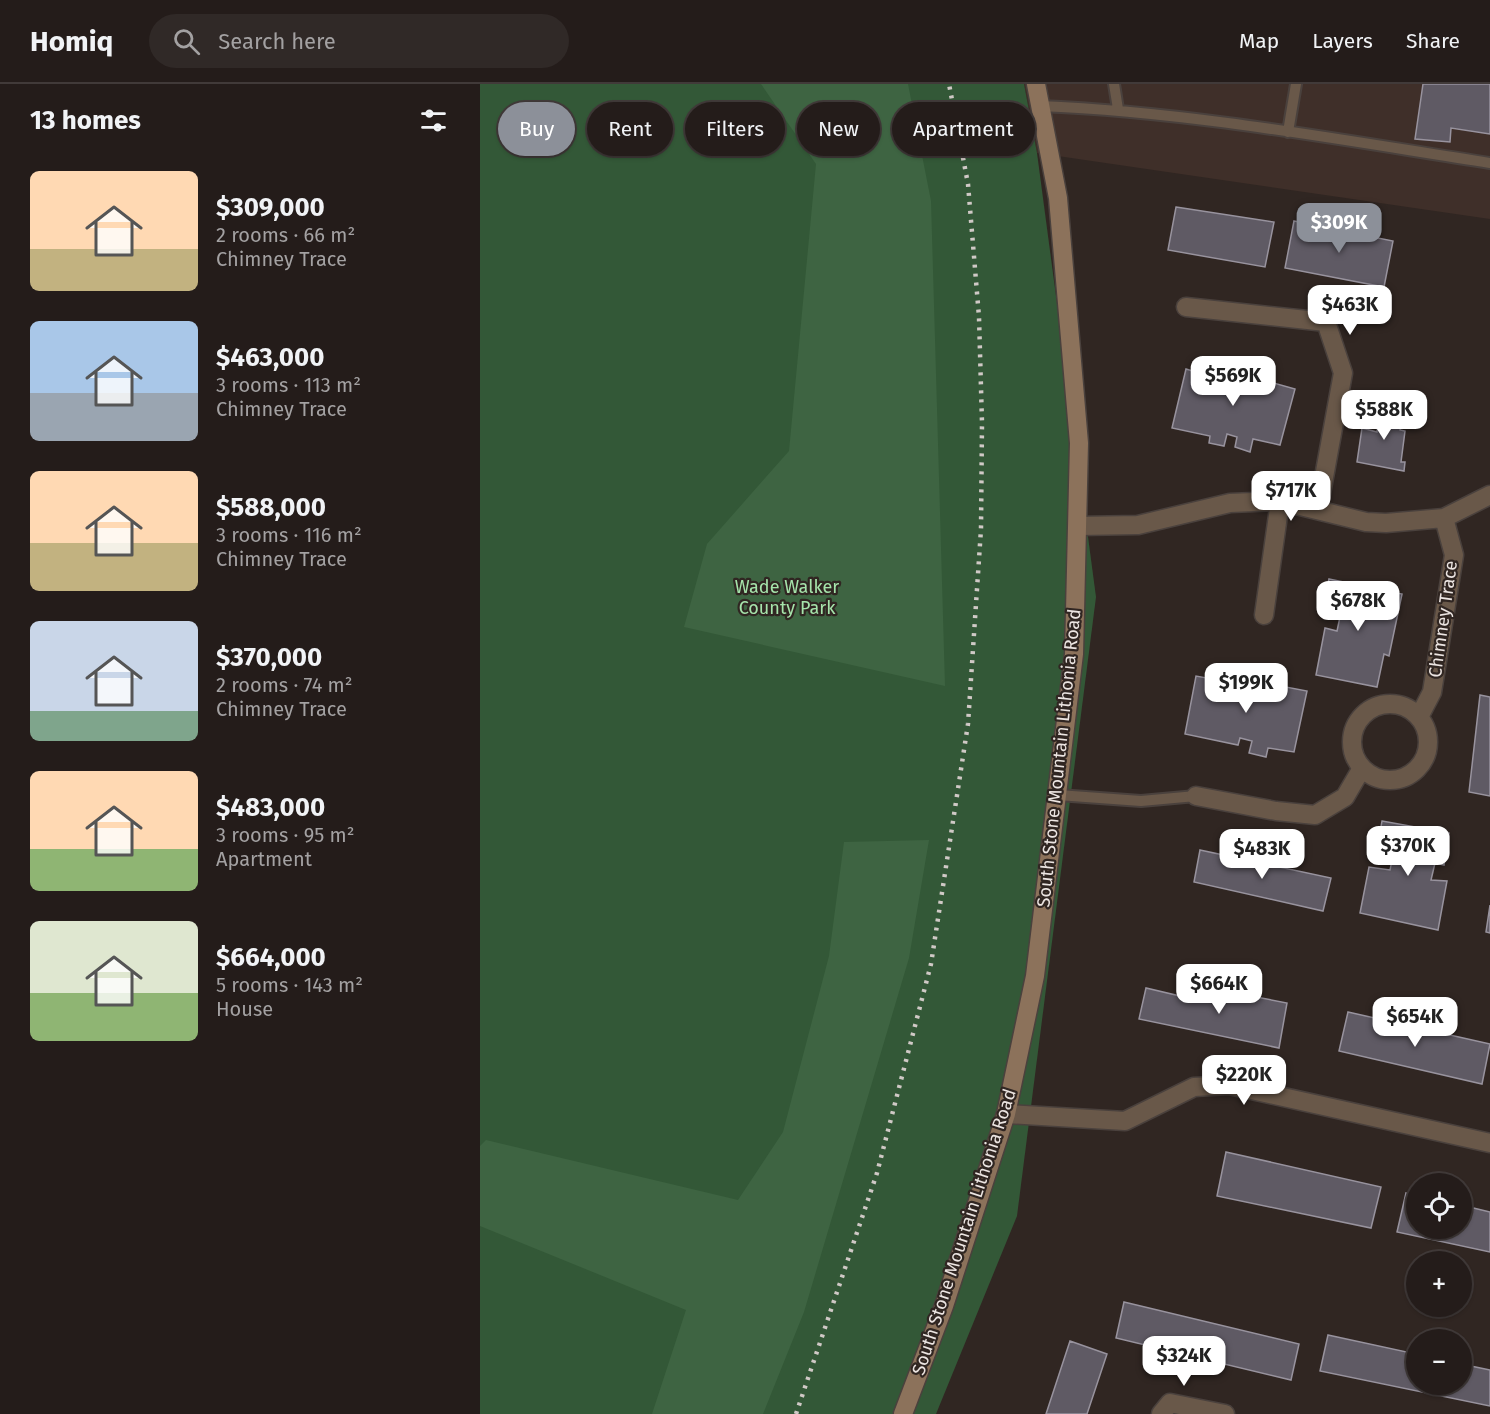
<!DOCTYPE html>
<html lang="en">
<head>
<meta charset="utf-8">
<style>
	:root { --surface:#241c1a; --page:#302927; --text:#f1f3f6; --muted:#a3a1a2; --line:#413a39; --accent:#8c9099 }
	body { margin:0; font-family:"Fira Sans",sans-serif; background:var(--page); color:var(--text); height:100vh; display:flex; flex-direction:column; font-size:22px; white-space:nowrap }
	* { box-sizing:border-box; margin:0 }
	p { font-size:20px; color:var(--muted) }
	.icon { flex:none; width:33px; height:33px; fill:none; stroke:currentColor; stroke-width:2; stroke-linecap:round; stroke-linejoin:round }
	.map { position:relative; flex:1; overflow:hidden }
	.sheet { display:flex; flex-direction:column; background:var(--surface); width:480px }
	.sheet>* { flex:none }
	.hud { position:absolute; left:18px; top:18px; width:570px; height:54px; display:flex; gap:12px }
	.buttons { position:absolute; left:926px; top:1089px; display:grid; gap:12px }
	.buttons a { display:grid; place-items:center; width:66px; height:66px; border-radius:50%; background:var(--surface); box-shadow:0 2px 4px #0004,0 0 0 2px var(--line); font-size:30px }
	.price { position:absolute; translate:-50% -51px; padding:0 14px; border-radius:12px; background:#fff; color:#222; font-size:20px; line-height:39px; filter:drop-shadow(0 2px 3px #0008) }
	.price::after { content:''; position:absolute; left:50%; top:36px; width:18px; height:14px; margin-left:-9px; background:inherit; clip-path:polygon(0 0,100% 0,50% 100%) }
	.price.current { background:var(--accent); color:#fff }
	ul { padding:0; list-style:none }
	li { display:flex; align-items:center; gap:18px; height:150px; padding:0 30px }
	li span { display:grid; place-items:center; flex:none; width:168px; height:120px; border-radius:9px; color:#555 }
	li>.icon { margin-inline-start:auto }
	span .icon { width:72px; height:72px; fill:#fffc; stroke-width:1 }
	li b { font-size:26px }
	h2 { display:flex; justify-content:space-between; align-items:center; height:72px; padding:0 30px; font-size:26px }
	.tag { padding:0 21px; border-radius:27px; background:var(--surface); box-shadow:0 2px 4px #0004,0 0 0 2px var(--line); font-size:21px; line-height:54px }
	.tag.current { background:var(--accent); color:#fff }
	header { display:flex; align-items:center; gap:36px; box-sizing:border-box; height:84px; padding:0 30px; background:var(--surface); border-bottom:2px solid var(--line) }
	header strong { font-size:28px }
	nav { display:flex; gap:33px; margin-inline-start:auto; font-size:21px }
	.search { width:420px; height:54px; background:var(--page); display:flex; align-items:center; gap:15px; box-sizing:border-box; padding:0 21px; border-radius:33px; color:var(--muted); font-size:22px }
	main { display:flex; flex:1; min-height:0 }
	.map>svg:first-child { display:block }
	.built { fill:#3f2f29 }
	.green { fill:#335837 }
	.forest { fill:#3e6442 }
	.building { fill:#5f5a64; stroke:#98939e; stroke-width:1.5 }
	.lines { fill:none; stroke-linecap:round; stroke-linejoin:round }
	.lane-casing { stroke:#4a413d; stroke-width:14 }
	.street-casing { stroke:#4a413d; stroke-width:21 }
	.secondary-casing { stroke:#4a413d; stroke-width:21 }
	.lane { stroke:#695849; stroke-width:10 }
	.street { stroke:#695849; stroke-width:18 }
	.secondary { stroke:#8c725b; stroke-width:18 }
	.rail { stroke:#d0c9c6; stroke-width:4.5; stroke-dasharray:3 6; stroke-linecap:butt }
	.labels { text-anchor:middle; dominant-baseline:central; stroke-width:4.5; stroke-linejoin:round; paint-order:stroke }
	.park-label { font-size:18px; fill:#a6e4ab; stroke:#302622 }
	.street-label { font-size:18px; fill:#ece5e2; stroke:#302622 }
</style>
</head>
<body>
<header>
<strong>Homiq</strong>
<div class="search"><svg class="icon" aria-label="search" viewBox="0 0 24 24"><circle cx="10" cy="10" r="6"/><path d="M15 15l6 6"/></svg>Search here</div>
<nav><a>Map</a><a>Layers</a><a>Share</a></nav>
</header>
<main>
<section class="sheet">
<h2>13 homes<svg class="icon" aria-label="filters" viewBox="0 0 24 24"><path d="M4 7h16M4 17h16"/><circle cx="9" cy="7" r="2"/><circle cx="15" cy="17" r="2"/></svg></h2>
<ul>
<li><span style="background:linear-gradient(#ffd9b3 65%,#c2b280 0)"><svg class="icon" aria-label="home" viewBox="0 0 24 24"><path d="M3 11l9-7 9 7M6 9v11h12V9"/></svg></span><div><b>$309,000</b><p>2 rooms · 66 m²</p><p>Chimney Trace</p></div></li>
<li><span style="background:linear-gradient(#a9c7e8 60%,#9aa5b1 0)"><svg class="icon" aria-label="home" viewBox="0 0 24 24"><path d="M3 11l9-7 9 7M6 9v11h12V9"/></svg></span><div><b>$463,000</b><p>3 rooms · 113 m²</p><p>Chimney Trace</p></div></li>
<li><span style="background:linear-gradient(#ffd9b3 60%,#c2b280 0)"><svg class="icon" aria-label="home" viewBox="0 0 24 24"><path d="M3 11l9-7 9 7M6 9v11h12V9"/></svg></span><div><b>$588,000</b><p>3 rooms · 116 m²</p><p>Chimney Trace</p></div></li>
<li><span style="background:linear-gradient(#c9d6e8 75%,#7fa58c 0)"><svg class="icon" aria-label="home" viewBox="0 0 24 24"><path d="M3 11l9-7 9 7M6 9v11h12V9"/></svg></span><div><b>$370,000</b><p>2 rooms · 74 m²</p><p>Chimney Trace</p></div></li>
<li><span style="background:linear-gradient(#ffd9b3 65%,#8fb573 0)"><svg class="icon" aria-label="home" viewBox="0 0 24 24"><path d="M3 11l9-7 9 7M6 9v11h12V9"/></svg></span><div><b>$483,000</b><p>3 rooms · 95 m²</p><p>Apartment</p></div></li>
<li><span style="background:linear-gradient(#dfe7d0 60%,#8fb573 0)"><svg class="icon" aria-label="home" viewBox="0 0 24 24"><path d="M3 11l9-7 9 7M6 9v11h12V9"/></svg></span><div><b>$664,000</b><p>5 rooms · 143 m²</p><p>House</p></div></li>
</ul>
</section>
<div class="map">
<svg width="1010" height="1330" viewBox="0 0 1010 1330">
	<rect width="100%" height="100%" fill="#302622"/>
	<path class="built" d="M544,0H1010V135L557,69Z"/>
	<path class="green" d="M0,0H544L557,69L616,513L537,1132L456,1330H0Z"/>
	<path class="forest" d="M281,0H428L451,117L465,602L204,543L227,460L309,367L336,80Z
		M449,756L429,874L324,1228L283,1330H172L206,1226L0,1142V1062L6,1056L258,1116L303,1048L349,872L364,758Z"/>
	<path class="building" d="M943,0H1010V50L971,44L970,58L935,55Z
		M696,123L794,138L785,183L688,166Z
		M814,137L913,157L904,203L805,184Z
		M739,280L784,292L783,296L815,305L800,361L773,355L770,368L755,363L757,353L747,350L744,362L729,359L730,352L692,344L706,285L736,294Z
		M902,321L924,324L920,346L925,347L921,378H925L924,387L877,378L882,344L897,348L898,329H900Z
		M849,495L922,510L909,572L904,570L897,603L836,591L845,544L857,547L860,533L841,529Z
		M752,587L769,591L766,604L783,608L785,599L827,607L814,668L788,664L786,673L769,669L772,657L760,654L758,661L705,650L716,592L749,598Z
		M1000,611L1010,613V712L989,708Z
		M902,737L969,749L964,781L955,779L951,796L967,797L958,846L880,829L889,783L910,786L913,772L896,770Z
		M720,766L851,794L843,827L714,798Z
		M1010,821V849L1006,848Z
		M719,902L807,919L799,964L659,935L666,904L717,916Z
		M868,928L1010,960L1002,1000L859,967Z
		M746,1068L901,1103L891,1144L737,1112Z
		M926,1109L936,1111V1144H981V1121L1010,1128V1168L917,1148Z
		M644,1218L819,1260L811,1296L636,1254Z
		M848,1251L936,1270V1300H981V1280L1010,1286V1322L840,1287Z
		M590,1257L627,1270L607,1330H566Z"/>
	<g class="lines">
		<g class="lane-casing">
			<path id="lane" d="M634,0L638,25
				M560,22C711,28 861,56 1010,79
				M808,48L816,0
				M578,711L661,717L716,712"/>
		</g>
		<g class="street-casing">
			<path id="street" d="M706,223L846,238L863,289L838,426
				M598,442L658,441L750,419L800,417L886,438L906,439L964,434L1010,411
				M784,531L800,417
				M872 658a38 38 0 1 1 76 0a38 38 0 1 1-76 0Z
				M939,633L952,608L974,471L964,434
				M716,712L796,727L835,731L865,713L882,684
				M526,1030L645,1037L714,1003L749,1001L1010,1059
				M681,1330L690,1319L745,1330"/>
		</g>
		<g class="secondary-casing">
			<path id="secondary" d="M423,1330L464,1222L526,1030L555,892L594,570L599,359L578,114L556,0"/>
		</g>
		<use href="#lane" class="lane"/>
		<use href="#street" class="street"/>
		<use href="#secondary" class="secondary"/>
		<path class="rail" d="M316,1330L397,1089L451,880L488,640L501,445L502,339L499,233L488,100L469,0"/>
	</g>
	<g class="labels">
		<g class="park-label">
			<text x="307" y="503">Wade Walker<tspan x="307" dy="21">County Park</tspan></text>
		</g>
		<g class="street-label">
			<text transform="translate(963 535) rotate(-82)">Chimney Trace</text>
			<text transform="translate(579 674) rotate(-84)">South Stone Mountain Lithonia Road</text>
			<text transform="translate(484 1148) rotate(-72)">South Stone Mountain Lithonia Road</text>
		</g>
	</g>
</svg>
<div class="buttons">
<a><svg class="icon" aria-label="locate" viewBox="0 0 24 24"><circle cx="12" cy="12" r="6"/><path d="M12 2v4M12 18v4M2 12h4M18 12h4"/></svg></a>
<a>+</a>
<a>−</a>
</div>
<b class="price current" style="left:859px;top:170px">$309K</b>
<b class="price" style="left:870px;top:252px">$463K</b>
<b class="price" style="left:753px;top:323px">$569K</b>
<b class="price" style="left:904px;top:357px">$588K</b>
<b class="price" style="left:811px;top:438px">$717K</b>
<b class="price" style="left:878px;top:548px">$678K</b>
<b class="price" style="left:766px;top:630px">$199K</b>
<b class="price" style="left:928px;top:793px">$370K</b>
<b class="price" style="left:782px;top:796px">$483K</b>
<b class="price" style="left:739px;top:931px">$664K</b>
<b class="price" style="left:935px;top:964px">$654K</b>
<b class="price" style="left:764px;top:1022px">$220K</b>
<b class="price" style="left:704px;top:1303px">$324K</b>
<div class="hud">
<a class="tag current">Buy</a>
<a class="tag">Rent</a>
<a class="tag">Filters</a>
<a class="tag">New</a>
<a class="tag">Apartment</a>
</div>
</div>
</main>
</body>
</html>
